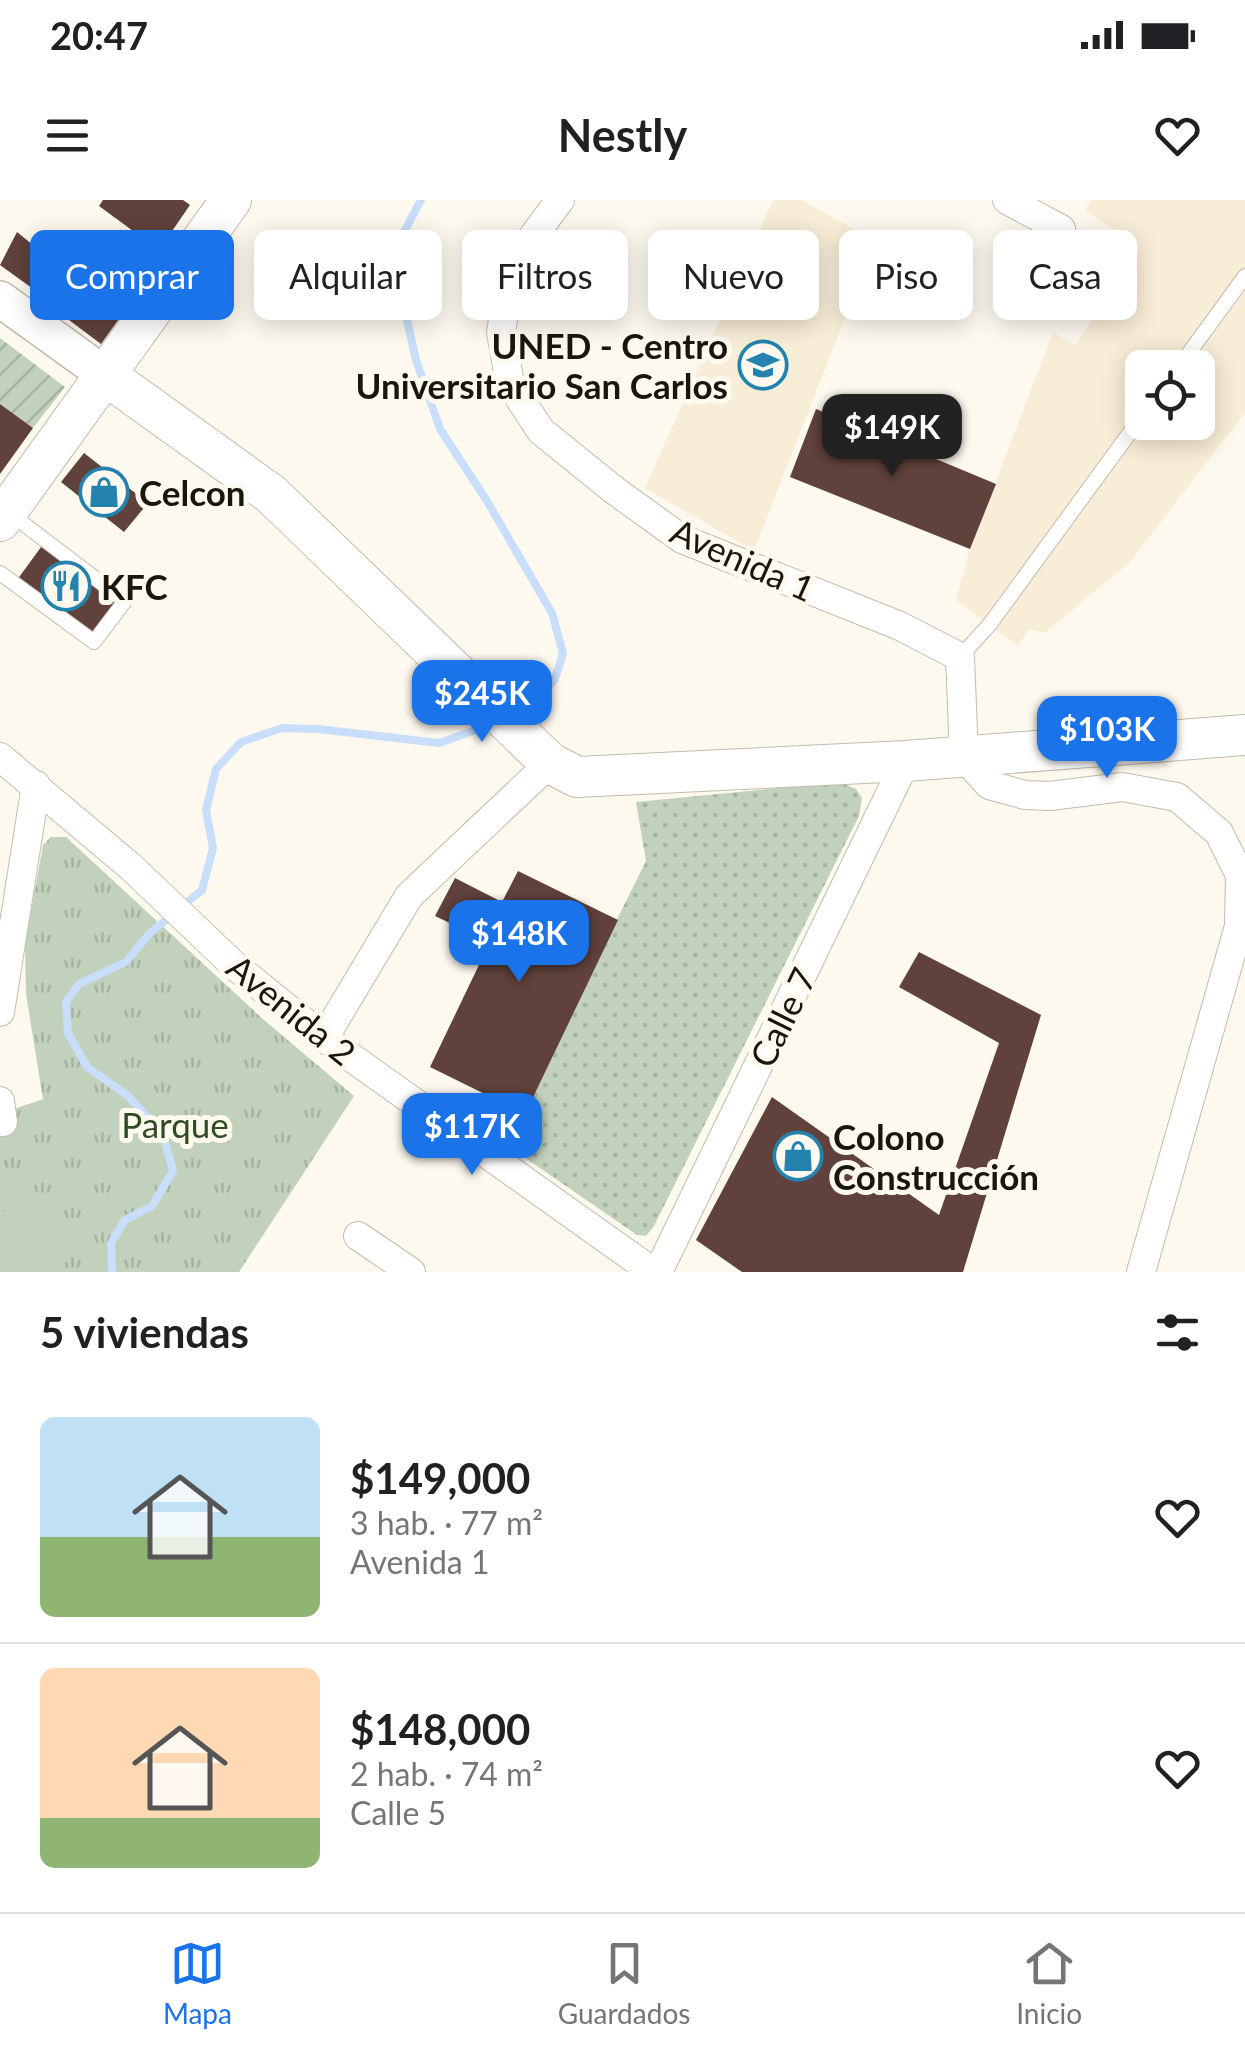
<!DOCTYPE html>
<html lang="es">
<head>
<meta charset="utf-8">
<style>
	:root { --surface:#fff; --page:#f6f6f6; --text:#202124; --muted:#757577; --line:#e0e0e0; --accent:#1a73e8 }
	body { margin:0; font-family:Lato,sans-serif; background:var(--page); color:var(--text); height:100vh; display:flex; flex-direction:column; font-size:38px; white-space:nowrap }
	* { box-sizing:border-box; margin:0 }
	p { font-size:32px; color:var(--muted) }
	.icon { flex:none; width:55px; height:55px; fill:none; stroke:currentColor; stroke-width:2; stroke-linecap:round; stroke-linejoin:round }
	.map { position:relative; height:1072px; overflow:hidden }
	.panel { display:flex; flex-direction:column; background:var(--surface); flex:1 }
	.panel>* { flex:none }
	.banner { position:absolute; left:30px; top:30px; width:1185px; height:90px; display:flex; gap:20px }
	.buttons { position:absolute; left:1125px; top:150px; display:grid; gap:20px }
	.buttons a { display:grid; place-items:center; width:90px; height:90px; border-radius:15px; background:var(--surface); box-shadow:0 5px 25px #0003; font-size:50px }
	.price { position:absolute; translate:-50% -85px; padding:0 22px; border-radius:20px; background:var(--accent); color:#fff; font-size:32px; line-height:65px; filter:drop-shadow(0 2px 5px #0008) }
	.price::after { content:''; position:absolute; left:50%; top:60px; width:30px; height:22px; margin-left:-15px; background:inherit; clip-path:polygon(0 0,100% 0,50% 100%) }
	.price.active { background:#222; color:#fff }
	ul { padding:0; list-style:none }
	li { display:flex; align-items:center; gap:30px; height:250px; padding:0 40px }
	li+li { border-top:2px solid var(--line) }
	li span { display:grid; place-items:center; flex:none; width:280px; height:200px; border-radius:15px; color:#555 }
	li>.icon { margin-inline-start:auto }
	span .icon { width:120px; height:120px; fill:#fffc; stroke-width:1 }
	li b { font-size:42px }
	h2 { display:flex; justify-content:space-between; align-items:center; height:120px; padding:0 40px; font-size:42px }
	.tag { padding:0 35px; border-radius:15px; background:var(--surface); box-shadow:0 5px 25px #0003; font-size:35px; line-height:90px }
	.tag.active { background:var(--accent); color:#fff }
	.status { display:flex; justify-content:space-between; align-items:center; height:70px; padding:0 50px; background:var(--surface); direction:ltr }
	.status svg { height:28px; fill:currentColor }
	header { display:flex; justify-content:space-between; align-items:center; height:130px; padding:0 40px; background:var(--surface); font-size:45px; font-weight:700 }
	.menu { display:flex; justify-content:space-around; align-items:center; height:140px; border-top:2px solid var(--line); background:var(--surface); font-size:28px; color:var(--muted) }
	.menu a { display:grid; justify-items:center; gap:5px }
	.menu .active { color:var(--accent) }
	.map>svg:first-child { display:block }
	.built { fill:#f8edd6; fill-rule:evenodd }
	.grass { fill:url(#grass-dots) }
	.park { fill:url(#park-tufts) }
	.garden { fill:url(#garden-furrows) }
	.pitch { fill:#c1d1bb }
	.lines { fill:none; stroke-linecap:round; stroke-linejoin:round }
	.stream { stroke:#c8defa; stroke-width:8 }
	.building { fill:#60413b }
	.service-casing { stroke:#c3bbac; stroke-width:16 }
	.minor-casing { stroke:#c3bbac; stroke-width:30 }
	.tertiary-casing { stroke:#c3bbac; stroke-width:38 }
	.secondary-casing { stroke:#c3bbac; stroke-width:42 }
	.service { stroke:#fff; stroke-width:14 }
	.minor { stroke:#fff; stroke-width:28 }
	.tertiary { stroke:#fff; stroke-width:35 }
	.secondary { stroke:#fff; stroke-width:40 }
	.labels { text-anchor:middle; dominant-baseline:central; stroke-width:10; stroke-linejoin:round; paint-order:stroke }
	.poi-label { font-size:35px; font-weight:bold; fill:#191610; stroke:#fef9ef; text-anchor:start }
	.street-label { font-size:35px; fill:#191610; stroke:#fef9ef }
	.park-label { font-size:35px; fill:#2f4b22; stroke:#fef9ef }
</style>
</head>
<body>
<div class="status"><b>20:47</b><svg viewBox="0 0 49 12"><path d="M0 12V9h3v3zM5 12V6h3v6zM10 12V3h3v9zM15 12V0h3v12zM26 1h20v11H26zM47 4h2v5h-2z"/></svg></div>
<header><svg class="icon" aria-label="menu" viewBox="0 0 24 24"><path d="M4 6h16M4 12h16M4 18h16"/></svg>Nestly<svg class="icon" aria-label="heart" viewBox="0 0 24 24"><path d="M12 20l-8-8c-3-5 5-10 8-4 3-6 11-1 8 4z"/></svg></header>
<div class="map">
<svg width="1245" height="1072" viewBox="0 0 1245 1072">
	<defs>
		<pattern id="grass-dots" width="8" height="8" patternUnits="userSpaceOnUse" patternTransform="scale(2.5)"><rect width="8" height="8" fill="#c1d1bb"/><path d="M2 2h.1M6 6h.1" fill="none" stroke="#a5b3a0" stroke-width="1.8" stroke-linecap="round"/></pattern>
		<pattern id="park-tufts" width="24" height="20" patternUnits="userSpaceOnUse" patternTransform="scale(2.5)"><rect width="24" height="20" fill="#c1d1bb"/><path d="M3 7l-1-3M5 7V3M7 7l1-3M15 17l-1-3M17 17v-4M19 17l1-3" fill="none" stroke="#a5b3a0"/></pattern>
		<pattern id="garden-furrows" width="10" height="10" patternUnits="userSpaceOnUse" patternTransform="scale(2.5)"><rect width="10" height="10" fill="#c1d1bb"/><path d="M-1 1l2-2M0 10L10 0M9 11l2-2" fill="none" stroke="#a5b3a0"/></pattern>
	</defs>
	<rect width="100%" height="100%" fill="#fef9ef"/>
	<path class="built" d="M773,0H802L875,41L754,351L645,288Z
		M1091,0H1245V213L1129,363L1045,433L1029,429L1018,446L956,400L970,349L1053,132L1075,145L1140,47L1085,10ZM1142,168H1198V222H1142Z"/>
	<path class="grass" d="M839,582L856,589L862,598L859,616L654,1026L646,1036L637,1035L505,944L646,661L636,602Z"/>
	<path class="park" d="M51,637H66L264,820L354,896L239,1072H0V914L43,899L26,794L25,745L43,645Z"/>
	<path class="garden" d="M0,138L65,187L33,228L0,204Z"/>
	<path class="pitch" d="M15,1000L74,1053L57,1072H0V1017Z"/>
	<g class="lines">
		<path class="stream" d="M421,0L404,32L407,120L416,160L440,229L487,301L552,413L563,453L555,479L520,516
			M112,1072L111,1043L125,1020L152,1006L173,971L163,934L127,895L87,867L68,833L66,802L79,784L126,762L149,734L202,690L213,648L206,610L216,569L241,542L282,528L318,529L439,543L493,524"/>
	</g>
	<path class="building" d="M103,0H183L190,5L159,50L99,6Z
		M17,32L56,64L36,91L0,65Z
		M57,68L121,116L101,144L37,96Z
		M0,204L33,228L0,274Z
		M816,209L996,284L970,349L790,277Z
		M84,253L148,303L124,332L61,282Z
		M44,343L121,396L87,441L17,380Z
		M518,671L618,720L525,914L430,867L490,742L435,716L455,678L502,702Z
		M919,752L1041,815L963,1072H742L696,1040L772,897L939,1015L999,843L899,787Z"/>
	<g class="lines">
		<g class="service-casing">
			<path id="service" d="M1178,168L1245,76
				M0,373L94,442L125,401L8,312
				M960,457L990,424L1142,216"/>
		</g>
		<g class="minor-casing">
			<path id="minor" d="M560,0L523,50L509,85L501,132L510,184L541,231L614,290L682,339L900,426L960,457L964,557L989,585L1025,595L1050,596L1122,587L1177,597L1219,633L1240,675L1239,726L1141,1072
				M1007,0L1061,29
				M0,557L131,667L235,766L324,838L653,1072
				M0,812L36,585
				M324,838L409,696L550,563
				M0,901L3,922
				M358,1036L411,1072
				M658,1072L906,561"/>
		</g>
		<g class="tertiary-casing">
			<path id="tertiary" d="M0,99L104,174"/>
		</g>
		<g class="secondary-casing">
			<path id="secondary" d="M104,174L271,294L550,563L577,577L906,561L1245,535
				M0,321L231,0"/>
		</g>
		<use href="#service" class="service"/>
		<use href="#minor" class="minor"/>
		<use href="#tertiary" class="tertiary"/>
		<use href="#secondary" class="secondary"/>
	</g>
	<defs>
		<g id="university-ring" transform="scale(2.5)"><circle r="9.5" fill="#fef9ef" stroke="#2382ae" stroke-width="1.5"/><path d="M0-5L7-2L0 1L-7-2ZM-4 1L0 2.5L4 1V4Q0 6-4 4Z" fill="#2382ae"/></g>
		<g id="shop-ring" transform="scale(2.5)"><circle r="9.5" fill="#fef9ef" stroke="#2382ae" stroke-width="1.5"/><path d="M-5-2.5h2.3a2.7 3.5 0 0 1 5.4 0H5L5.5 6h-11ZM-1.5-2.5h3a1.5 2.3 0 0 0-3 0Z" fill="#2382ae"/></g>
		<g id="restaurant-ring" transform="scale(2.5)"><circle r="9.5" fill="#fef9ef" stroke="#2382ae" stroke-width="1.5"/><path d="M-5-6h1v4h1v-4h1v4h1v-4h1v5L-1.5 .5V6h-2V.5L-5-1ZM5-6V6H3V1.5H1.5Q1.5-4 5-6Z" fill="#2382ae"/></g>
	</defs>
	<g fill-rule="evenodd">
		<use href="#university-ring" x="763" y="165"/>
		<use href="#shop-ring" x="104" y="292"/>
		<use href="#restaurant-ring" x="66" y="386"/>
		<use href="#shop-ring" x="798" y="956"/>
	</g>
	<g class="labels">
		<g class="poi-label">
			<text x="728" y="145" text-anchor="end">UNED - Centro<tspan x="728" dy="40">Universitario San Carlos</tspan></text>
			<text x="139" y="292">Celcon</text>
			<text x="101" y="386">KFC</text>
			<text x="833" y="936">Colono<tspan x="833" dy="40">Construcción</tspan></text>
		</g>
		<g class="street-label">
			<text transform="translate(743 359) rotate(24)">Avenida 1</text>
			<text transform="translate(292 809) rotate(39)">Avenida 2</text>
			<text transform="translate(782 817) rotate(-64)">Calle 7</text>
		</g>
		<g class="park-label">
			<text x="175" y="924">Parque</text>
		</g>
	</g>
</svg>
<div class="buttons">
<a><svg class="icon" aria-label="locate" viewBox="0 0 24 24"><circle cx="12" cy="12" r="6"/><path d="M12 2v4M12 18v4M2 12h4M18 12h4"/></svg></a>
</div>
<b class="price active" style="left:892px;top:279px">$149K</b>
<b class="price" style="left:482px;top:545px">$245K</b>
<b class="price" style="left:1107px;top:581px">$103K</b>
<b class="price" style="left:519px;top:785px">$148K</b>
<b class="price" style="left:472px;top:978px">$117K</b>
<div class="banner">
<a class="tag active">Comprar</a>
<a class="tag">Alquilar</a>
<a class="tag">Filtros</a>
<a class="tag">Nuevo</a>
<a class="tag">Piso</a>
<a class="tag">Casa</a>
</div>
</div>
<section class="panel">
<h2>5 viviendas<svg class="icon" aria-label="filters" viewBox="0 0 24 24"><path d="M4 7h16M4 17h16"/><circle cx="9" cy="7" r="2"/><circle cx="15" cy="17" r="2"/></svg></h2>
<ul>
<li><span style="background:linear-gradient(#bfe0f5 60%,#8fb573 0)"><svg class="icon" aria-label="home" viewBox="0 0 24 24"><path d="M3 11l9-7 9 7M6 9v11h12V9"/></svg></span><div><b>$149,000</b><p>3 hab. · 77 m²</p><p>Avenida 1</p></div><svg class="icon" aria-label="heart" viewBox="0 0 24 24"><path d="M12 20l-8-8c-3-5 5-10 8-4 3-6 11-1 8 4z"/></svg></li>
<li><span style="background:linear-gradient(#ffd9b3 75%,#8fb573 0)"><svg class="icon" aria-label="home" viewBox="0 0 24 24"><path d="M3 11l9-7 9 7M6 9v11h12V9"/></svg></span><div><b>$148,000</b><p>2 hab. · 74 m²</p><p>Calle 5</p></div><svg class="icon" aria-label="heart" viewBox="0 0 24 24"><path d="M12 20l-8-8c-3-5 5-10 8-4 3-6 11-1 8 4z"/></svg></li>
</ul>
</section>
<nav class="menu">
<a class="active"><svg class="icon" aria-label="map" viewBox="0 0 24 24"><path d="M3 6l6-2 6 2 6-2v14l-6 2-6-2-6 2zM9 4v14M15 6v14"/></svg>Mapa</a>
<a><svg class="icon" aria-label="saved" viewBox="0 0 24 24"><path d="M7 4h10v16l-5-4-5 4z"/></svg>Guardados</a>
<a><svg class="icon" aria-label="home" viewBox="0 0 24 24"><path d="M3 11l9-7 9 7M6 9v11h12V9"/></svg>Inicio</a>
</nav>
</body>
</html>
